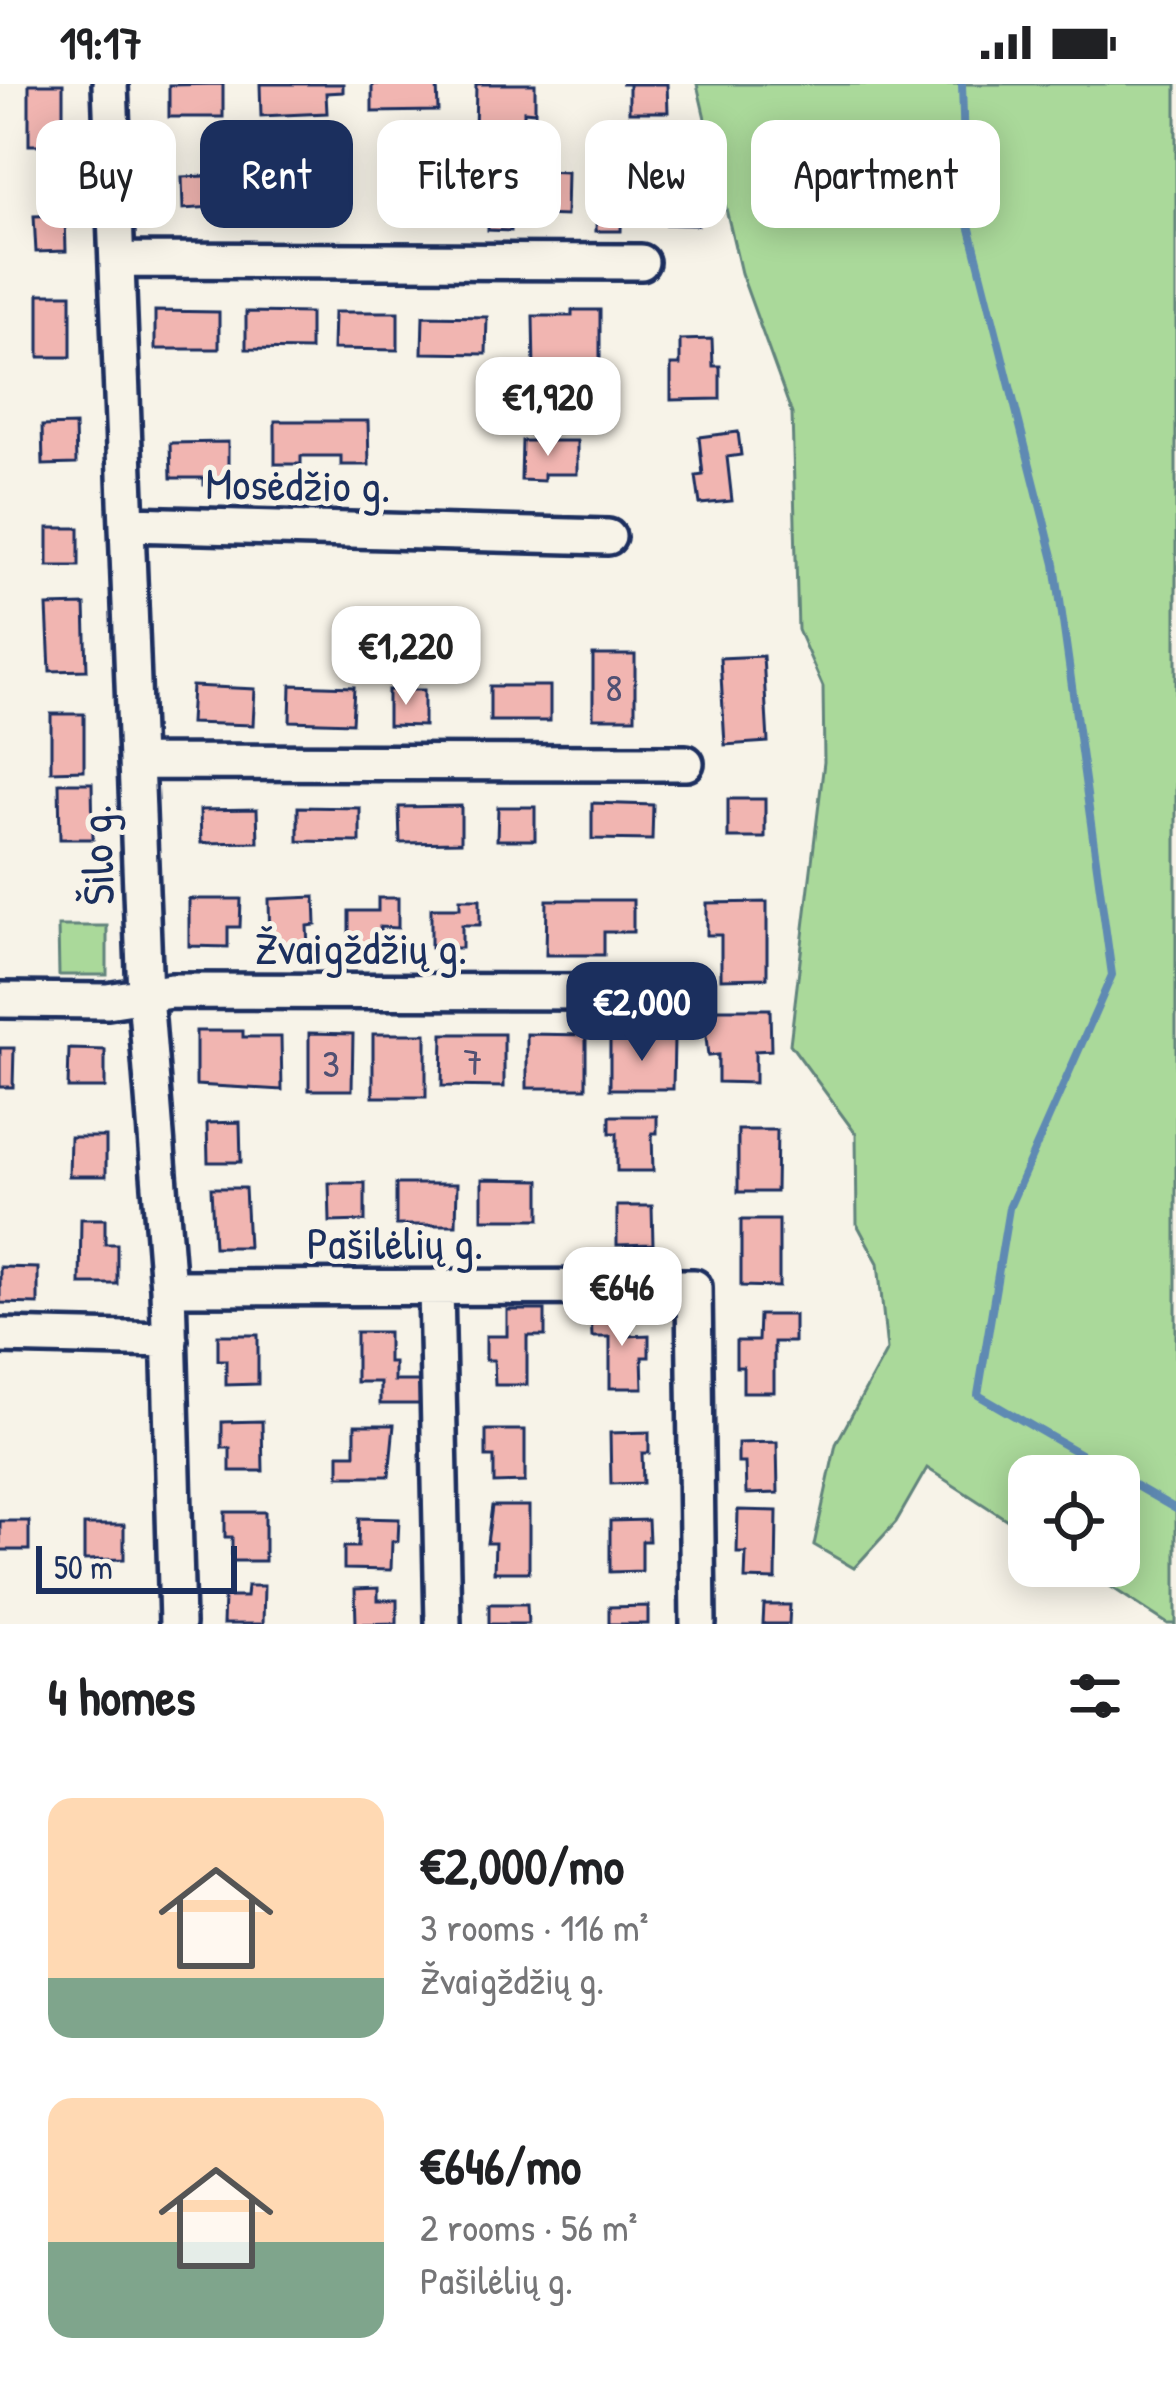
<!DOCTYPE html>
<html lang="en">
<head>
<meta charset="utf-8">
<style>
	:root { --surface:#fff; --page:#f6f6f6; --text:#202124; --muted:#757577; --accent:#1b2f5e }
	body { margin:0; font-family:"Patrick Hand",sans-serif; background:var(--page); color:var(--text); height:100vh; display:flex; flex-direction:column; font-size:45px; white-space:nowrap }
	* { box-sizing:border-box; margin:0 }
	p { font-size:39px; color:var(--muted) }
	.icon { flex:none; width:66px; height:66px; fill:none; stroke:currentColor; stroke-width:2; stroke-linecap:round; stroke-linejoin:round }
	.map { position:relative; height:1540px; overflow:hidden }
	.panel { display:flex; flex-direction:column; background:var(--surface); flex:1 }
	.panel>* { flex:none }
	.top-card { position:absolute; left:36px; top:36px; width:1104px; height:108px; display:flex; gap:24px }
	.tools { position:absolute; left:1008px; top:1371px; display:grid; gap:24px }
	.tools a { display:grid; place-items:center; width:132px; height:132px; border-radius:24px; background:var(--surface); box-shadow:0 6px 30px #0003; font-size:60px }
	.scale { position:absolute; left:36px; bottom:30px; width:201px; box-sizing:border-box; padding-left:12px; border:6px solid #1b2f5e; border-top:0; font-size:33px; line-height:42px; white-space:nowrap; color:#1b2f5e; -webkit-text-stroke:9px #f7f3e8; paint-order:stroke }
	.price { position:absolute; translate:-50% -102px; padding:0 27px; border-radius:24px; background:#fff; color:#222; font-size:39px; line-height:78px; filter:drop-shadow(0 3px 6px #0008) }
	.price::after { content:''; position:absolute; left:50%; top:72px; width:36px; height:27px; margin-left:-18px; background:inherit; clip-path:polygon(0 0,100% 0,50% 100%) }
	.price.current { background:var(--accent); color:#fff }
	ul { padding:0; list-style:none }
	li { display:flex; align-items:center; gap:36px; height:300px; padding:0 48px }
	li span { display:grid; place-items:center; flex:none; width:336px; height:240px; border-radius:24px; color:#555 }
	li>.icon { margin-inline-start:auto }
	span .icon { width:144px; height:144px; fill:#fffc; stroke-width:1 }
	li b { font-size:51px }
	h2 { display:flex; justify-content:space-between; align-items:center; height:144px; padding:0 48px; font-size:51px }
	.chip { padding:0 42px; border-radius:24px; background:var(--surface); box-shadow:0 6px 30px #0003; font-size:42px; line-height:108px }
	.chip.current { background:var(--accent); color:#fff }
	.status { display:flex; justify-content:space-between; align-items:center; height:84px; padding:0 60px; background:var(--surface); direction:ltr }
	.status svg { height:33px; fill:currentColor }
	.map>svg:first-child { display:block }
	.green { fill:#aad99a; stroke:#62847c; stroke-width:3 }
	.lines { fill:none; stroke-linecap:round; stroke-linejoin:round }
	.stream { stroke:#5f8ab3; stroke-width:8 }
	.building { fill:#f1b5b1; stroke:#1b2f5e; stroke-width:3 }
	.minor-casing { stroke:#1b2f5e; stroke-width:42 }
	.minor { stroke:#f7f3e8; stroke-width:33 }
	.labels { text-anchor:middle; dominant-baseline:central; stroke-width:10; stroke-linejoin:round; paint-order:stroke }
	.number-label { font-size:39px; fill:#505073 }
	.street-label { font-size:45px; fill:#1b2f5e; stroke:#f7f3e8 }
</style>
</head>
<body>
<div class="status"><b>19:17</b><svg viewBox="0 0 49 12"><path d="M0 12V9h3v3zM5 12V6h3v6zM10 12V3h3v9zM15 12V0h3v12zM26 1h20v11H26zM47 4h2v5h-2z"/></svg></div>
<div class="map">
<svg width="1176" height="1540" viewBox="0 0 1176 1540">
	<rect width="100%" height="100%" fill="#f7f3e8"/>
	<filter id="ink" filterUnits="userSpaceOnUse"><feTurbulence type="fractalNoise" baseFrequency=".00833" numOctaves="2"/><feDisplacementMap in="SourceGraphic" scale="24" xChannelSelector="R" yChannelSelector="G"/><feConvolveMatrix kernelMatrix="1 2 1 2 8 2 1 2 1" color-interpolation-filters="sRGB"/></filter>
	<g filter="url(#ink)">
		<path class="green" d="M697,0H1176V1540H1168L1079,1482H1119V1392H1029V1450L927,1384L896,1438L854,1484L814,1461L836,1360L887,1266L878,1179L857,1140L856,1050L790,960L824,678L823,603L798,546L792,330L741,189Z
			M58,842H107V891H59Z"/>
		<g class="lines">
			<path class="stream" d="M962,0L966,129L1055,480L1112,891L1009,1124L978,1311L1176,1425"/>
		</g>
		<path class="building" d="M29,0H63V61H29Z
			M223,0V33H169V1Z
			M260,0H343V8L326,9L327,29L261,32Z
			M372,0H437L438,27L372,28Z
			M476,0H535V28L524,27V51L475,50Z
			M621,0H667L668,28H629V0Z
			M634,84L699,85L698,141L647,140Z
			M490,85L567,88L566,132L511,130V147L488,146Z
			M232,91L234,132L213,133V123L183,125L182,93Z
			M340,93L341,133H276V94Z
			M452,95V134L388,135L387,96Z
			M597,111H622L621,147H596Z
			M65,131L66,167L36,168L34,132Z
			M39,210H71V273H39Z
			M572,226H600V287H534L533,232H572Z
			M155,227L219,228V265H155Z
			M246,228L310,229V266L246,265Z
			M334,228H398V266L333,265Z
			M423,232L487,233L486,270L422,269Z
			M712,255L713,282H720V315L671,316V281H680V256Z
			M275,337H368L369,381H341V372H301V380H275Z
			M75,341L76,380L43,381L42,342Z
			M738,348L741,371L727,373L732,417L700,420L696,392L703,391L699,353Z
			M522,357H577V390H544V397L521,396Z
			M228,358V401H204V394H171L170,359Z
			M48,444H79V482H48Z
			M85,521L87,586L50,587L47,522Z
			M593,571H635V634H593Z
			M763,572L768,658L725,661L720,574Z
			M291,601L354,603L352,639L290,637Z
			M192,602L255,605L253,641L190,639Z
			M490,602H550V637H490Z
			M388,606H424V642L388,641Z
			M51,630H84V686L51,687Z
			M59,699H92L93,755H60Z
			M728,715H765V754H728Z
			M592,719L653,721L652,756L592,755Z
			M461,722V758L400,759L399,723Z
			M298,723L360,724V758L298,757Z
			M498,723H535V756H497Z
			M257,725L258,758L201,759L200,726Z
			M315,813L316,841L307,842L308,864L270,865L269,815Z
			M378,814H398V844L380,843V867H349V827H378Z
			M189,815H241L240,843H228V863L189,862Z
			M460,815H480V841H462V864H431V824H460Z
			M547,816H633V848H604V871H546Z
			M767,818V894L721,895V851H707V819Z
			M703,925H770L771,966L755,967V999L718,998V971L708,972Z
			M196,947H243V953H281L282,1006L196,1001Z
			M309,949L353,950L352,1006H309Z
			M373,950H426V1013H373Z
			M443,950H504V1003L442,1002Z
			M527,950L586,951V1004H527Z
			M610,955H674L673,1005H610Z
			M0,964H14L13,1003H0Z
			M69,965L105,966V1004H68Z
			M610,1032H657V1049H652L653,1087H617V1049H610Z
			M240,1038L241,1078H208L207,1039Z
			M738,1046H777L776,1108H738Z
			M70,1053H106V1092H69Z
			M482,1095L540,1096V1135H482Z
			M329,1099H365V1137L330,1138Z
			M396,1100H457L456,1141H396Z
			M211,1104H245L248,1163H214Z
			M617,1122H652L653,1160L617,1161Z
			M81,1135H105V1160H117V1200H80Z
			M741,1136H779V1203L741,1202Z
			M0,1183L38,1184V1220L0,1219Z
			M507,1226H545V1252H527V1301H495L494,1276H486V1252H507Z
			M591,1228H628V1252L649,1251V1273H642L643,1304H610V1253H592Z
			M759,1231H794V1258H774V1308H743V1283H736V1257H758Z
			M356,1248H388V1278H394V1297H420V1320H380V1298H356Z
			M218,1251H258V1300L226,1301V1276H218Z
			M262,1337L263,1387H230V1364H222V1338Z
			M355,1341H394L389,1392H339V1370H355Z
			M486,1346H525V1398L494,1399V1373H486Z
			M649,1348V1369H642L643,1399L611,1400L610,1349Z
			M777,1358L778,1409L746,1410L745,1379H738V1359Z
			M492,1422H529V1488H494L495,1459H487Z
			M738,1426L777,1427L776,1496L745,1495L746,1469H737Z
			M225,1428H265V1477H232V1453H225Z
			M359,1434L399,1435L398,1457H392L391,1486L344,1485V1463H358Z
			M648,1436L649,1457H642V1487L610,1488V1437Z
			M0,1437H29V1466H0Z
			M84,1441H124V1475L84,1476Z
			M247,1502H264L263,1540H223L224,1513H246Z
			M378,1504V1516H397V1539L356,1540L355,1505Z
			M489,1520H527L528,1540H489Z
			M764,1521H790L789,1540H763Z
			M648,1522V1540H609V1523Z"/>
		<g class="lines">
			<g class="minor-casing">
				<path id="minor" d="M110,0L145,911L168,1204L177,1540
					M118,176L641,178
					M129,440L608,453
					M138,678L686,679
					M0,916L107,917L171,907L649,908
					M436,1203L443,1540
					M168,1204L694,1203L698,1540
					M0,1252L170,1256"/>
			</g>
			<use href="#minor" class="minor"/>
		</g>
	</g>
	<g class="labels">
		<g class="number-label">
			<text x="614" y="602">8</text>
			<text x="473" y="976">7</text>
			<text x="331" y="978">3</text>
		</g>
		<g class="street-label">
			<text transform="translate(298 400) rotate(1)">Mosėdžio g.</text>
			<text transform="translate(96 771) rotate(-92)">Šilo g.</text>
			<text x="361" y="863">Žvaigždžių g.</text>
			<text x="395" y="1158">Pašilėlių g.</text>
		</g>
	</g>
</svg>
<div class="tools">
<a><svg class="icon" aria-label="locate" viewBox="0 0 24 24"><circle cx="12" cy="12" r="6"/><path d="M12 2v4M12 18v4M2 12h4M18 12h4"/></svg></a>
</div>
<div class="scale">50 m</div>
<b class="price" style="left:548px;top:375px">€1,920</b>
<b class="price" style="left:406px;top:624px">€1,220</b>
<b class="price current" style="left:642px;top:980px">€2,000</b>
<b class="price" style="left:622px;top:1265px">€646</b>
<div class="top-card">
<a class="chip">Buy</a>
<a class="chip current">Rent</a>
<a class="chip">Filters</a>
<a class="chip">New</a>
<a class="chip">Apartment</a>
</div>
</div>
<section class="panel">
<h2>4 homes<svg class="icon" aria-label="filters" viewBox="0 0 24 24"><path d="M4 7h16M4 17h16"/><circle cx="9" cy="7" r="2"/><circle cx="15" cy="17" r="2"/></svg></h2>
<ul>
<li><span style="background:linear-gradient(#ffd9b3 75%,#7fa58c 0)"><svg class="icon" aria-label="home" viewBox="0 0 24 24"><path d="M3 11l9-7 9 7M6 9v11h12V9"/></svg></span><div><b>€2,000/mo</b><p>3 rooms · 116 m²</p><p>Žvaigždžių g.</p></div></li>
<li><span style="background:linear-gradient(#ffd9b3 60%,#7fa58c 0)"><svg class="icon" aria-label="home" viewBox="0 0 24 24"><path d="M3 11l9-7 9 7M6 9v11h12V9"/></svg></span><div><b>€646/mo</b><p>2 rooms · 56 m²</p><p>Pašilėlių g.</p></div></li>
</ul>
</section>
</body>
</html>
